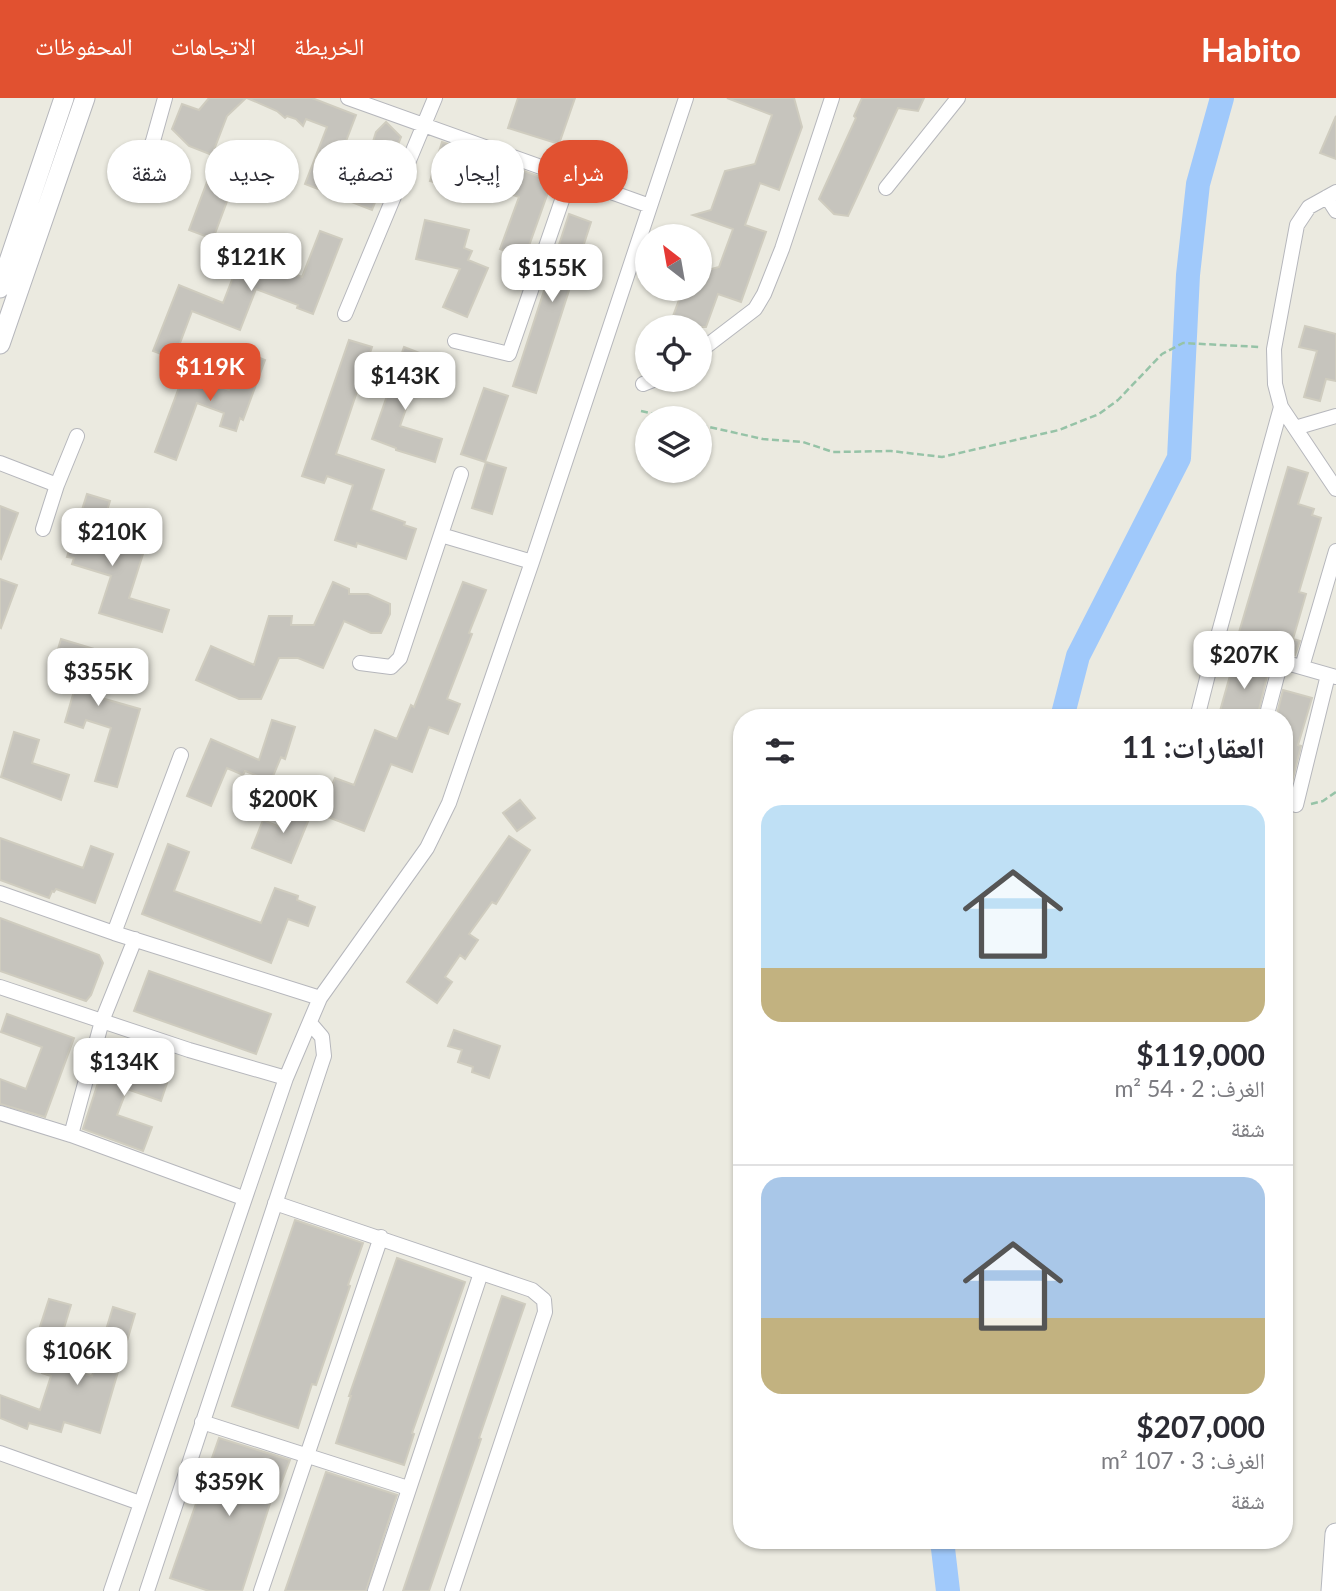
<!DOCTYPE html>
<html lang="ar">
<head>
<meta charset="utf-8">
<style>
	:root { --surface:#fff; --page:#f7f7f7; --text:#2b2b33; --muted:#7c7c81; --line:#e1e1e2; --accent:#e15130 }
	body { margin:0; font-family:Lato,"Noto Naskh Arabic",sans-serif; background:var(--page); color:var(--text); direction:rtl; height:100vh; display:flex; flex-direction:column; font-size:26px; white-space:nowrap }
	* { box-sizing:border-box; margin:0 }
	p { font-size:23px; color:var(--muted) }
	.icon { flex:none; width:38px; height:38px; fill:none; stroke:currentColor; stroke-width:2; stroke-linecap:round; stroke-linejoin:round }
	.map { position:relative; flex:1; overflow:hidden; direction:ltr }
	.sheet { position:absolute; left:733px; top:611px; width:560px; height:840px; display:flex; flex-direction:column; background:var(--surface); border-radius:28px; box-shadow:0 2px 5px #0004; direction:rtl }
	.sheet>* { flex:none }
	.top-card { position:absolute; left:21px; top:42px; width:607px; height:63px; direction:rtl; display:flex; gap:14px }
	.needle { width:46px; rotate:329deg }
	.tools { position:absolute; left:635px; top:126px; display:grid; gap:14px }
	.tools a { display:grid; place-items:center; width:77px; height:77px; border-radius:50%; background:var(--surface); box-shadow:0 2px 5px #0004; font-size:35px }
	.price { position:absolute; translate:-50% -60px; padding:0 16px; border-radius:14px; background:#fff; color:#222; font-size:23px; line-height:46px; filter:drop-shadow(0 2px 4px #0008) }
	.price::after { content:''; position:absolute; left:50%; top:42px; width:21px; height:16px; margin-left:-10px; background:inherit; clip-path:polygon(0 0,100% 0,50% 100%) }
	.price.active { background:var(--accent); color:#fff }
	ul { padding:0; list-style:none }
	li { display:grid; align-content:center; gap:14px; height:371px; padding:0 28px }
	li+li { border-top:2px solid var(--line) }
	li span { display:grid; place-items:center; height:217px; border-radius:21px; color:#555 }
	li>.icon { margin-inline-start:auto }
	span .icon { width:126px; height:126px; fill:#fffc; stroke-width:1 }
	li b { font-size:30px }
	h2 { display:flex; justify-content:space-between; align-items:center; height:84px; padding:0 28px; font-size:30px }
	.pill { padding:0 24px; border-radius:32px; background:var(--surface); box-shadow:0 2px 5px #0004; font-size:24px; line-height:63px }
	.pill.active { background:var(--accent); color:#fff }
	header { display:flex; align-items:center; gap:42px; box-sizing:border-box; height:98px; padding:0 35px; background:var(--accent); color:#fff }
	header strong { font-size:33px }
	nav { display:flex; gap:38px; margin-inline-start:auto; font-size:24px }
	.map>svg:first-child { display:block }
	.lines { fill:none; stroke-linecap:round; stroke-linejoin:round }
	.river { stroke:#a0c9fb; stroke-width:24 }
	.building { fill:#c6c4bd; stroke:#cfccbf; stroke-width:2 }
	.minor-casing { stroke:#b6b7bc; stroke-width:16 }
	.tertiary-casing { stroke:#b6b7bc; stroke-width:21 }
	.secondary-casing { stroke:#b6b8be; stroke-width:23 }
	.path { stroke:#96c3a7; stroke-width:2.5; stroke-dasharray:7 3.5; stroke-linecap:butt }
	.minor { stroke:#fff; stroke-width:14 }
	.tertiary { stroke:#fff; stroke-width:19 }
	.secondary { stroke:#fff; stroke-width:21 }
</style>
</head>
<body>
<header>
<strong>Habito</strong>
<nav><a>الخريطة</a><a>الاتجاهات</a><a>المحفوظات</a></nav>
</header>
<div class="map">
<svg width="1336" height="1493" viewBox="0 0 1336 1493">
	<rect width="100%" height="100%" fill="#ebeae0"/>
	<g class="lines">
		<path class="river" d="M1062,620L1078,558L1179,360L1188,177L1198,86L1222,0
			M942,1442L948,1493"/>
	</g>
	<path class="building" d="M209,0H246L227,18L212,57L189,48L172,31L182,6L199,12Z
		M247,0H312L356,17L340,59L365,69L376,34L386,24L401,39L372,112L305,86L327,29L306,21L303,28L296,21L287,18L285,20L277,13Z
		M518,0H575L559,46L508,30Z
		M727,0H794L802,29L779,92L760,85L745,127L766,134L741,204L718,196L706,229H669L683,191H700V174L719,169L733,131L693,117L711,112L725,73L755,66L772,17Z
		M862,0H924L918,13L898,10L848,118L834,116L819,101L856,20L854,18Z
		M1336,18V61L1320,55Z
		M442,44L552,83L525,159L500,151L519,99L460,79L457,90L430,83Z
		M216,60L277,82L269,103L232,90L213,141L189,132Z
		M569,116L591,124L536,295L513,288Z
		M425,122L469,132L464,150L472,153L468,162L488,170L467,219L443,209L460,171L416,161Z
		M320,133L342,141L313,216L297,210L298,207L256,191L240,232L192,213L174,261L153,253L179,187L223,205L242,156L302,179Z
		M1305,228L1336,236V283L1326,281L1320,303L1304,299L1317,253L1299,249Z
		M349,242L372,249L336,356L384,372L371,412L405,424L404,427L416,431L406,461L357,445L356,449L335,442L353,387L327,378L324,385L302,378Z
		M404,249L425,257L400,328L442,341L435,364L396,352V350L372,341Z
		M243,253L265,262L243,322L240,320L236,333L220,328L224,315L197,305L176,362L155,354L184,276L229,292Z
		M484,290L508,298L485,364L461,356Z
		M486,364L506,370L492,416L472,410Z
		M1288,369L1308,375L1298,406L1314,411L1312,417L1321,420L1299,494L1306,496L1293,541L1300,543L1295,557L1237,541Z
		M87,396L110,403L98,442L143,456L129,500L169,512L162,534L99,515L111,478L72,466L74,460L67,459Z
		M0,408L18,415L1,461L0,460Z
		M0,481L17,487L1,530L0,529Z
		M333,484L349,491V496H368L390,506V516L381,535H371L344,523L323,570L298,560H279L261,601H239L196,582L211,548L254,567L269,518H292L291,527H314Z
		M463,484L486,492L469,535L472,536L447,601L460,606L448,636L429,629L412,674L391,666L364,733L320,716L335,680L354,687L375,632L397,641L411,607L414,609Z
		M61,541L104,554L99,573L105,575L98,599L140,611L117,689L95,683L111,630L86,622L83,630L65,624L79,576L53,568Z
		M1235,560L1269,570L1257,620H1218Z
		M1283,592L1312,600L1298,647L1301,648L1287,704H1284V620H1276Z
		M272,622L295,629L285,661L281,659L271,683L245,673L243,677L227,670L211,708L187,698L211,641L259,662Z
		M14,634L39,642L32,665L69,677L61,702L1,679Z
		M520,702L535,720L517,733L503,715Z
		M289,708L311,716L291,765L252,750L263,722L280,729Z
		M509,738L530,752L496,806L492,804L469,836L478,842L465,861L460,857L445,879L452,884L437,905L407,884Z
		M0,740L83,770L91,748L113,756L95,805L56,791L54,794L52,793L49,800L0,782Z
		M168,746L189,754L174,793L261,825L275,790L298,798L297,802L315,809L308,828L288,821L271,865L142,816Z
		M0,820L99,857L103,865L91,897L86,903L0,873Z
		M149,873L271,916L256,956L134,913Z
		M7,916L74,940L45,1019L0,1006V981L26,991L42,949L1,934Z
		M454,932L500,948L489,980L472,974L473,969L458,964L462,952L448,948Z
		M109,951L171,973L161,1003L127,991L117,1017L152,1029L143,1053L83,1031Z
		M295,1122L363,1145L348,1187L350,1188L316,1287L312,1286L298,1330L232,1308Z
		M397,1160L465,1184L412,1335L414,1336L404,1367L336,1345L351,1298H349Z
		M502,1198L525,1206L479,1340L481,1341L429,1493H403Z
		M49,1201L71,1207L54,1263L31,1256Z
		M113,1209L135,1216L100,1335L64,1324L61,1334L29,1325L27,1331L0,1320V1297L40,1312L51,1278L42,1275L45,1264L92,1278Z
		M219,1340L290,1362L279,1391L275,1390L242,1493H209L170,1480Z
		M326,1374L397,1397L366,1493H285Z"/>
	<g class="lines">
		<g class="minor-casing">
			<path id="minor" d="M348,0L650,108
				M145,60L153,43L165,0
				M886,90L958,0
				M1336,94L1309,109L1297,127L1274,251L1275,286L1281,309L1216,545L1336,579
				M1327,99L1336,113
				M345,216L435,0
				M455,243L509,256L570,79
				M700,253L755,211L764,196L782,151L832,0
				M643,286L653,282
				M1281,309L1336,391
				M1295,330L1336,318
				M0,365L57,387
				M43,431L57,387L77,338
				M441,437L532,464
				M360,565L391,569L400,560L461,376
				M1302,569L1336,453
				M1197,620L1216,545
				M1266,620L1281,563
				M1296,707L1328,577
				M0,795L114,835L320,900
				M114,835L181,657
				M0,889L189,952L286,980
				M0,1015L71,1037L243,1100
				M71,1037L102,923L135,841
				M275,1105L532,1192L544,1202L545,1214L452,1493
				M202,1324L408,1390
				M0,1355L140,1405
				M111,1493L286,980L320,900L427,750L449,705L532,464L686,0
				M147,1493L324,958L322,939L310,925
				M261,1493L381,1139
				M375,1493L481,1175"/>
		</g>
		<g class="tertiary-casing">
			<path id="tertiary" d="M0,190L64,0
				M0,246L85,0"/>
		</g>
		<g class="secondary-casing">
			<path id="secondary" d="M1332,1493L1336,1436"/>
		</g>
		<path class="path" d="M641,313L671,320
			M700,327L763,341L803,344L833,354L891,353L942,359L1059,332L1099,316L1118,302L1162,256L1183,245L1260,249
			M1311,706L1323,703L1336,694"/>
		<use href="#minor" class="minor"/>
		<use href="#tertiary" class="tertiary"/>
		<use href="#secondary" class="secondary"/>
	</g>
</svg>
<div class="tools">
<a><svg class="needle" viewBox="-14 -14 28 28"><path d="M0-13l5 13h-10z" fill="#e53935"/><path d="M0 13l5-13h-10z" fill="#7c7c81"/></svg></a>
<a><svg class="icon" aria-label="locate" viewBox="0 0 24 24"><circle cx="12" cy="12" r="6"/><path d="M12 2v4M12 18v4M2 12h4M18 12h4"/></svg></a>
<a><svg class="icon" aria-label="layers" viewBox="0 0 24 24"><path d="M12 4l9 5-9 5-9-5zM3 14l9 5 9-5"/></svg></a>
</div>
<b class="price" style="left:251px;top:195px">$121K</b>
<b class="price" style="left:552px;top:206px">$155K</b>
<b class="price active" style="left:210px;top:305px">$119K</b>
<b class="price" style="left:405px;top:314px">$143K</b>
<b class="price" style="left:112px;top:470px">$210K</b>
<b class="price" style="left:1244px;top:593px">$207K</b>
<b class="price" style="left:98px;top:610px">$355K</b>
<b class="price" style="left:283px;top:737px">$200K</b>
<b class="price" style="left:124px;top:1000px">$134K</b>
<b class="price" style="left:77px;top:1289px">$106K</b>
<b class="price" style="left:229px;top:1420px">$359K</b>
<div class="top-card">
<a class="pill active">شراء</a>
<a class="pill">إيجار</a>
<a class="pill">تصفية</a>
<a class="pill">جديد</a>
<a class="pill">شقة</a>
</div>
<section class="sheet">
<h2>العقارات: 11<svg class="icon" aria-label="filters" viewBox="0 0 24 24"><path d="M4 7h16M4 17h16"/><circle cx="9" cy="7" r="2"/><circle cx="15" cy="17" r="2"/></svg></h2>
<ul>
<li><span style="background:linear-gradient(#bfe0f5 75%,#c2b280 0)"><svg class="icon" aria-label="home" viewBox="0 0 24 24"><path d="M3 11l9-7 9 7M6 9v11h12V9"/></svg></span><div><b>$119,000</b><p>الغرف: 2 · 54 m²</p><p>شقة</p></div></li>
<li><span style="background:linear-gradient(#a9c7e8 65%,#c2b280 0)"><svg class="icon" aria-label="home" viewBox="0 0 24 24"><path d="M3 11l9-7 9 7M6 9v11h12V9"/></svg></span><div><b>$207,000</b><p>الغرف: 3 · 107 m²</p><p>شقة</p></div></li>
</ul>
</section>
</div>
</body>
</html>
